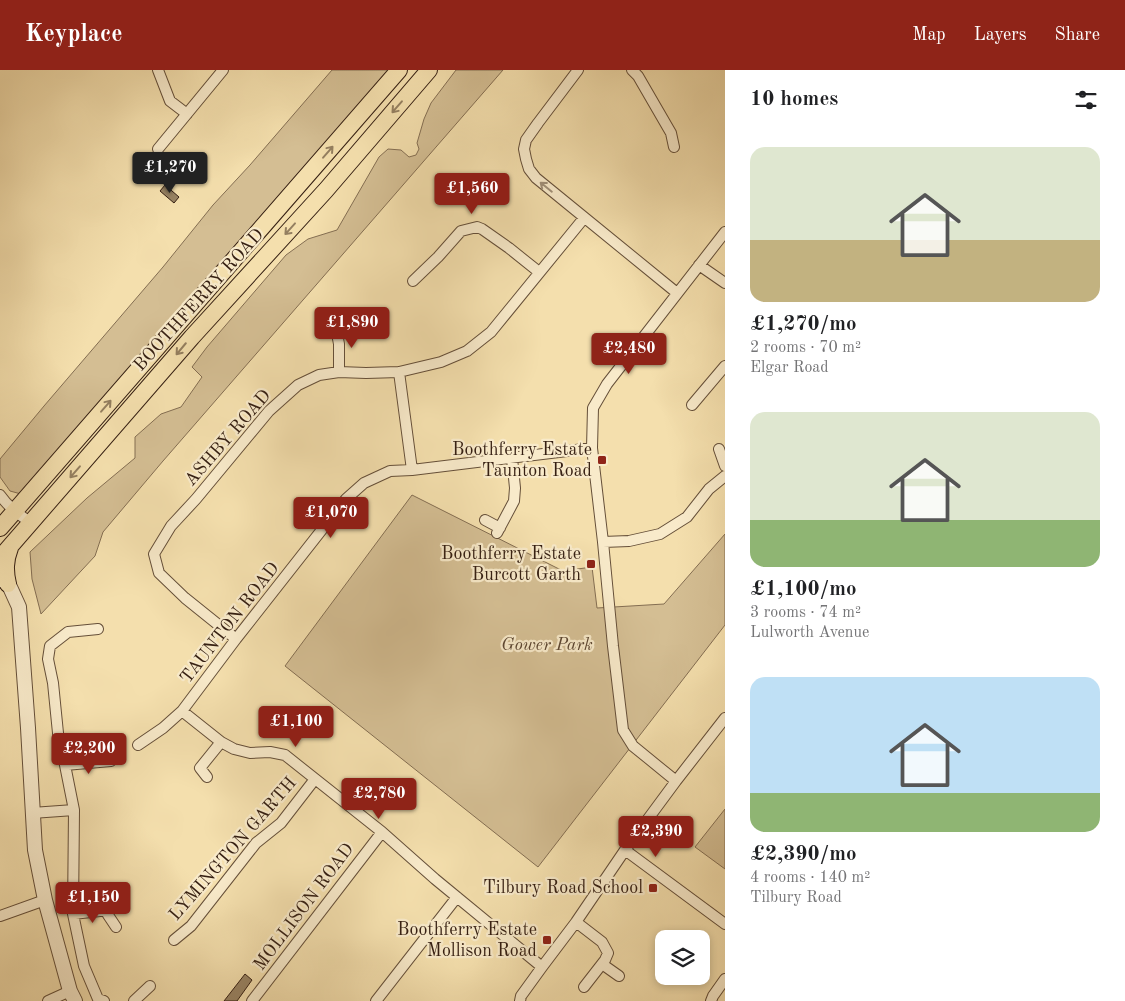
<!DOCTYPE html>
<html lang="en">
<head>
<meta charset="utf-8">
<style>
	:root { --surface:#fff; --page:#f6f6f6; --text:#202124; --muted:#757577; --accent:#8f2418 }
	body { margin:0; font-family:"Old Standard TT",serif; background:var(--page); color:var(--text); height:100vh; display:flex; flex-direction:column; font-size:19px; white-space:nowrap }
	* { box-sizing:border-box; margin:0 }
	p { font-size:16px; color:var(--muted) }
	.icon { flex:none; width:28px; height:28px; fill:none; stroke:currentColor; stroke-width:2; stroke-linecap:round; stroke-linejoin:round }
	.map { position:relative; flex:1; overflow:hidden }
	.panel { display:flex; flex-direction:column; background:var(--surface); width:400px }
	.panel>* { flex:none }
	.buttons { position:absolute; left:655px; top:860px; display:grid; gap:10px }
	.buttons a { display:grid; place-items:center; width:55px; height:55px; border-radius:10px; background:var(--surface); box-shadow:0 2px 8px #0003; font-size:25px }
	.price { position:absolute; translate:-50% -42px; padding:0 11px; border-radius:5px; background:var(--accent); color:#fff; font-size:16px; line-height:32px; filter:drop-shadow(0 1px 2px #0008) }
	.price::after { content:''; position:absolute; left:50%; top:30px; width:15px; height:11px; margin-left:-8px; background:inherit; clip-path:polygon(0 0,100% 0,50% 100%) }
	.price.active { background:#222; color:#fff }
	ul { padding:0; list-style:none }
	li { display:grid; align-content:center; gap:10px; height:265px; padding:0 25px }
	li span { display:grid; place-items:center; height:155px; border-radius:15px; color:#555 }
	li>.icon { margin-inline-start:auto }
	span .icon { width:90px; height:90px; fill:#fffc; stroke-width:1 }
	li b { font-size:21px }
	h2 { display:flex; justify-content:space-between; align-items:center; height:60px; padding:0 25px; font-size:21px }
	header { display:flex; align-items:center; gap:30px; box-sizing:border-box; height:70px; padding:0 25px; background:var(--accent); color:#fff }
	header strong { font-size:24px }
	nav { display:flex; gap:28px; margin-inline-start:auto; font-size:18px }
	main { display:flex; flex:1; min-height:0 }
	.map>svg:first-child { display:block }
	.green { fill:#d4be93; stroke:#846e52 }
	.building { fill:#988363; stroke:#351f12 }
	.lines { fill:none; stroke-linecap:round; stroke-linejoin:round }
	.minor-casing { stroke:#654f39; stroke-width:12 }
	.tertiary-casing { stroke:#654f39; stroke-width:16 }
	.primary-casing { stroke:#351f12; stroke-width:18 }
	.minor { stroke:#f8eaca; stroke-width:10 }
	.tertiary { stroke:#f8eaca; stroke-width:14 }
	.primary { stroke:#f4dfad; stroke-width:16 }
	.oneway { stroke:#947f60 }
	.oneway2 { stroke:#a08f77 }
	.poi-dot { fill:#8f2418; stroke:#f8eaca; stroke-width:2 }
	.labels { text-anchor:middle; dominant-baseline:central; stroke-width:4.5; stroke-linejoin:round; paint-order:stroke }
	.street-label { font-size:18px; fill:#351f12; stroke:#f8eaca }
	.poi-label { font-size:18px; fill:#351f12; stroke:#f8eaca; text-anchor:end }
	.park-label { font-size:18px; font-style:italic; fill:#5d4732; stroke:#f8eaca }
</style>
</head>
<body>
<header>
<strong>Keyplace</strong>
<nav><a>Map</a><a>Layers</a><a>Share</a></nav>
</header>
<main>
<div class="map">
<svg width="725" height="931" viewBox="0 0 725 931">
	<rect width="100%" height="100%" fill="#f4dfad"/>
	<filter id="stains"><feTurbulence type="fractalNoise" baseFrequency=".004" numOctaves="4"/><feColorMatrix values="0 0 0 0 .2 0 0 0 0 .09 0 0 0 0 .02 0 0 0 .5 -.17"/></filter>
	<radialGradient id="worn" r=".72"><stop offset=".6" stop-color="#630" stop-opacity="0"/><stop offset="1" stop-color="#630" stop-opacity=".3"/></radialGradient>
	<path class="green" d="M332,0H389L21,424L10,421L0,407V389L44,336L163,197L213,135L250,95Z
		M456,0H503L163,391L103,462L95,486L41,544L32,509L30,482L87,428L135,388V367L161,344L181,337L202,307L192,297L207,277L286,185L308,169L337,160L379,87L388,79L401,80L409,87L416,85L419,79L417,73L424,49L431,33Z
		M412,425L563,501L592,497L597,538L664,534L725,464V555L538,797L285,596Z
		M725,739V799L695,777Z"/>
	<path class="building" d="M165,115L179,127L174,133L160,121Z
		M245,904L252,910L237,931H224Z"/>
	<g class="lines">
		<g class="minor-casing">
			<path id="minor" d="M158,0L170,31L187,44
				M578,0L538,53L526,70L524,79L526,89L529,99L536,108L677,223
				M632,0L638,6L671,63L674,77
				M158,79L223,0
				M699,195L725,213
				M413,211L438,187L461,161L477,157L482,159L509,178L539,202
				M336,258L339,274V302
				M399,302L412,400
				M692,335L725,296
				M719,379L725,396
				M0,425C8,437 20,445 31,453
				M485,450L500,458
				M497,463L514,431L515,418L512,388
				M603,472L629,471L660,464L687,447L709,419L725,406
				M98,559L68,562L50,576L48,589L53,613L59,673L65,695L74,740L73,844L84,896L98,929L104,931
				M236,569L185,528L159,503L154,484L171,456L196,429L269,341L298,315L319,305L339,302L366,303L399,302L441,292L467,281L491,262L584,148
				M182,641L221,672L234,679L250,683L270,682L285,685L382,762
				M138,675L163,658L182,641L236,569L346,429L364,413L390,401L412,400L592,378
				M65,695L111,691
				M207,707L200,698L221,672
				M676,711L633,676L623,660L613,576L603,472L592,378L593,338L607,314L725,162
				M32,743L74,740
				M625,780L725,854
				M73,844L109,840
				M0,846L45,830
				M576,852L602,872L608,883L605,890L584,917
				M116,857L108,845L109,840L117,830
				M174,870L191,856L256,773L281,753L315,709
				M602,894L619,906
				M48,931L70,921
				M134,931L150,916
				M252,931L382,762L435,809L542,897
				M376,931L457,827
				M520,931L521,926L542,897L576,852L625,780L676,711L725,648
				M711,931L713,926L725,909"/>
		</g>
		<g class="tertiary-casing">
			<path id="tertiary" d="M0,508L9,515L19,537L28,658L35,780L45,830L70,921L75,931"/>
		</g>
		<g class="primary-casing">
			<path id="primary" d="M0,458L399,0
				M0,488L192,267L326,120L429,0
				M8,514C5,501 5,491 10,478"/>
		</g>
		<use href="#minor" class="minor"/>
		<use href="#tertiary" class="tertiary"/>
		<use href="#primary" class="primary"/>
	</g>
	<defs><path id="oneway-shaft" d="M-6 0H5M1.5-3L5.5 0L1.5 3" fill="none" stroke-width="1.6" stroke-linecap="round" stroke-linejoin="round" transform="scale(1.25)"/></defs>
	<g class="oneway">
		<use href="#oneway-shaft" transform="translate(397 37) rotate(131)"/>
		<use href="#oneway-shaft" transform="translate(328 82) rotate(-49)"/>
		<use href="#oneway-shaft" transform="translate(290 159) rotate(132)"/>
		<use href="#oneway-shaft" transform="translate(181 279) rotate(130)"/>
		<use href="#oneway-shaft" transform="translate(106 336) rotate(-49)"/>
		<use href="#oneway-shaft" transform="translate(75 402) rotate(131)"/>
	</g>
	<use class="oneway2" href="#oneway-shaft" transform="translate(546 117) rotate(-141)"/>
	<g class="poi-dot">
		<rect x="597" y="385" width="10" height="10" rx="2.5"/>
		<rect x="586" y="489" width="10" height="10" rx="2.5"/>
		<rect x="648" y="813" width="10" height="10" rx="2.5"/>
		<rect x="542" y="865" width="10" height="10" rx="2.5"/>
	</g>
	<g class="labels">
		<g class="street-label">
			<text transform="translate(199 230) rotate(-48)">BOOTHFERRY ROAD</text>
			<text transform="translate(228 368) rotate(-49)">ASHBY ROAD</text>
			<text transform="translate(230 553) rotate(-52)">TAUNTON ROAD</text>
			<text transform="translate(233 779) rotate(-49)">LYMINGTON GARTH</text>
			<text transform="translate(304 837) rotate(-53)">MOLLISON ROAD</text>
		</g>
		<g class="poi-label">
			<text x="592" y="380">Boothferry Estate<tspan x="592" dy="21">Taunton Road</tspan></text>
			<text x="581" y="484">Boothferry Estate<tspan x="581" dy="21">Burcott Garth</tspan></text>
			<text x="643" y="818">Tilbury Road School</text>
			<text x="537" y="860">Boothferry Estate<tspan x="537" dy="21">Mollison Road</tspan></text>
		</g>
		<g class="park-label">
			<text x="547" y="575">Gower Park</text>
		</g>
	</g>
	<rect width="100%" height="100%" filter="url(#stains)"/>
	<rect width="100%" height="100%" fill="url(#worn)"/>
</svg>
<div class="buttons">
<a><svg class="icon" aria-label="layers" viewBox="0 0 24 24"><path d="M12 4l9 5-9 5-9-5zM3 14l9 5 9-5"/></svg></a>
</div>
<b class="price active" style="left:170px;top:124px">£1,270</b>
<b class="price" style="left:472px;top:145px">£1,560</b>
<b class="price" style="left:352px;top:279px">£1,890</b>
<b class="price" style="left:629px;top:305px">£2,480</b>
<b class="price" style="left:331px;top:469px">£1,070</b>
<b class="price" style="left:296px;top:678px">£1,100</b>
<b class="price" style="left:89px;top:705px">£2,200</b>
<b class="price" style="left:379px;top:750px">£2,780</b>
<b class="price" style="left:656px;top:788px">£2,390</b>
<b class="price" style="left:93px;top:854px">£1,150</b>
</div>
<section class="panel">
<h2>10 homes<svg class="icon" aria-label="filters" viewBox="0 0 24 24"><path d="M4 7h16M4 17h16"/><circle cx="9" cy="7" r="2"/><circle cx="15" cy="17" r="2"/></svg></h2>
<ul>
<li><span style="background:linear-gradient(#dfe7d0 60%,#c2b280 0)"><svg class="icon" aria-label="home" viewBox="0 0 24 24"><path d="M3 11l9-7 9 7M6 9v11h12V9"/></svg></span><div><b>£1,270/mo</b><p>2 rooms · 70 m²</p><p>Elgar Road</p></div></li>
<li><span style="background:linear-gradient(#dfe7d0 70%,#8fb573 0)"><svg class="icon" aria-label="home" viewBox="0 0 24 24"><path d="M3 11l9-7 9 7M6 9v11h12V9"/></svg></span><div><b>£1,100/mo</b><p>3 rooms · 74 m²</p><p>Lulworth Avenue</p></div></li>
<li><span style="background:linear-gradient(#bfe0f5 75%,#8fb573 0)"><svg class="icon" aria-label="home" viewBox="0 0 24 24"><path d="M3 11l9-7 9 7M6 9v11h12V9"/></svg></span><div><b>£2,390/mo</b><p>4 rooms · 140 m²</p><p>Tilbury Road</p></div></li>
</ul>
</section>
</main>
</body>
</html>
